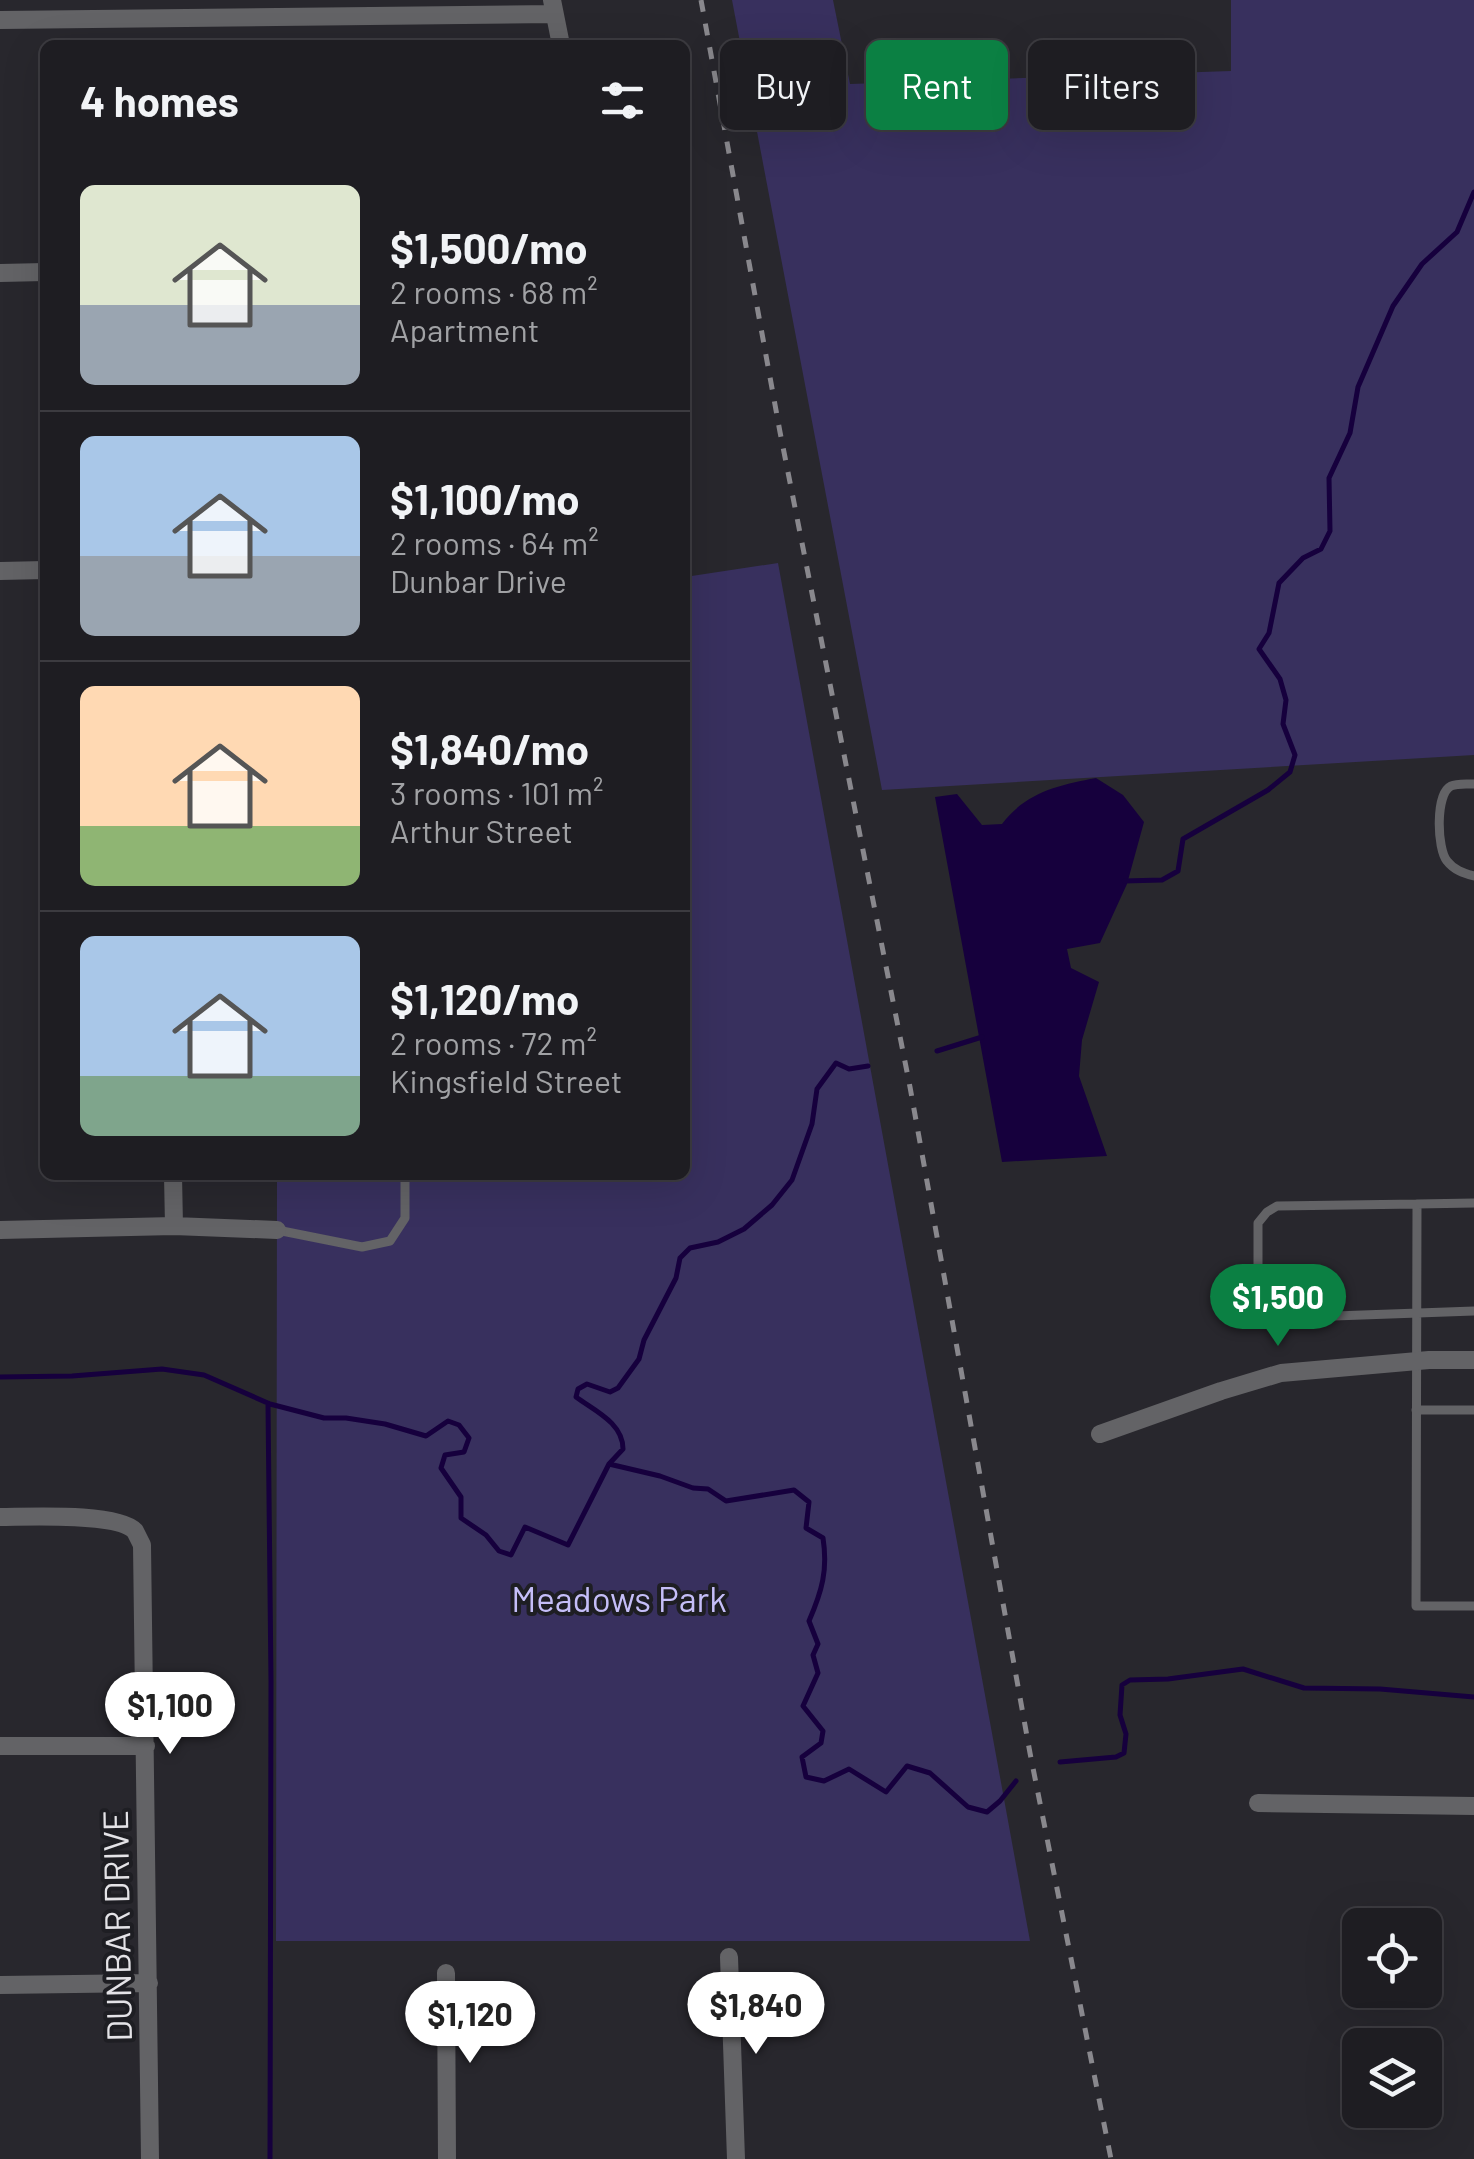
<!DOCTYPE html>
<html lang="en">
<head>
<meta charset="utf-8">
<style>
	:root { --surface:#1e1d22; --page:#26262a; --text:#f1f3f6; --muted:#a1a2a5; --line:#3c3b40; --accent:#0b8043 }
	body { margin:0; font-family:Barlow,sans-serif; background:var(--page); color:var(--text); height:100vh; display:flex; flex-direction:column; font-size:38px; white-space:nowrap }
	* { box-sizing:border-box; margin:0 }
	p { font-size:32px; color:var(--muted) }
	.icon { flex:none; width:55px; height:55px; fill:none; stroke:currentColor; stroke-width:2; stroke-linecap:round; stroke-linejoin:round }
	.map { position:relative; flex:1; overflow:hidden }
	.panel { position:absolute; left:40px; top:40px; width:650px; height:1140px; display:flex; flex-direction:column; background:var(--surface); border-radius:15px; box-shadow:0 10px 40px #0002,0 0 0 2px var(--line) }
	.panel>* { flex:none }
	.hud { position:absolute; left:720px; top:40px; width:602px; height:90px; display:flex; gap:20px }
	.buttons { position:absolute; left:1342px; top:1908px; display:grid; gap:20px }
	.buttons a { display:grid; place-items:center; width:100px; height:100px; border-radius:15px; background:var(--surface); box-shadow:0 10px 40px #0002,0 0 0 2px var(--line); font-size:50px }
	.price { position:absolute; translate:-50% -85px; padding:0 22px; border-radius:35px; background:#fff; color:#222; font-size:32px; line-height:65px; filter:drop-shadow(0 2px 5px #0008) }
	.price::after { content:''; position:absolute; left:50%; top:60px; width:30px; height:22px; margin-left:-15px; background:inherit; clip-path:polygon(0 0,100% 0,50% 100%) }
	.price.current { background:var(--accent); color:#fff }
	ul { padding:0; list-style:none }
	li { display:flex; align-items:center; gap:30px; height:250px; padding:0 40px }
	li+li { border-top:2px solid var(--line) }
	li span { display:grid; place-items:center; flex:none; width:280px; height:200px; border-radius:15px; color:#555 }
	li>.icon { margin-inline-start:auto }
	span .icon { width:120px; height:120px; fill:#fffc; stroke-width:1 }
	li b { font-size:42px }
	h2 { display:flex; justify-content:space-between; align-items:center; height:120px; padding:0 40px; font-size:42px }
	.chip { padding:0 35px; border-radius:15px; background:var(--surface); box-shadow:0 10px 40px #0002,0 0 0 2px var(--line); font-size:35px; line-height:90px }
	.chip.current { background:var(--accent); color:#fff }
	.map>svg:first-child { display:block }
	.green { fill:#38305e }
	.water { fill:#16003d }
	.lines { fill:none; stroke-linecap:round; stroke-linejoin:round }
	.stream { stroke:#16003d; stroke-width:5 }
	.service { stroke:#636366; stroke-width:9 }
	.minor { stroke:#636366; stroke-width:18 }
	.rail { stroke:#89888d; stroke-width:5; stroke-dasharray:12 12; stroke-linecap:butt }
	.labels { text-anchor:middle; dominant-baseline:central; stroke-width:8; stroke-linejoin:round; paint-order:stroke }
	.park-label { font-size:35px; fill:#c5bef8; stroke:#1e1e23 }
	.street-label { font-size:35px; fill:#e4e3e7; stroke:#1e1e23 }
</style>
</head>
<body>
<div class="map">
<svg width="1474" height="2159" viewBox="0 0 1474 2159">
	<rect width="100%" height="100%" fill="#28272d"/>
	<path class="green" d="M732,0H833L850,84L1231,71V0H1474V755L882,790Z
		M778,563L1030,1941H276L277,1175H685V577Z"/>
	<path class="water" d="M1096,778L1123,795L1144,822L1127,884L1100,943L1067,949L1071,968L1099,982L1082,1040L1079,1076L1107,1156L1002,1162L935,797L957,794L982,825L1002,824C1026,792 1059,785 1096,778Z"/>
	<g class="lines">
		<path class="stream" d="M1124,881L1162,880L1178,871L1183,839L1268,790L1290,772L1295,755L1283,724L1286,700L1280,679L1259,649L1269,633L1279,583L1303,558L1321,549L1330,531L1329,478L1350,433L1358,387L1393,306L1422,264L1457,232L1474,192
			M937,1051L982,1037
			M0,1377L72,1376L162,1369L204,1375L270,1404L324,1418H346L385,1424L426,1436L448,1421L459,1425L469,1438L464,1452L445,1455L441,1468L461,1497V1518L486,1535L499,1551L511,1555L525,1527L568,1545L609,1464L623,1449C623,1423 595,1411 576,1397L578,1389L587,1384L610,1392L618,1388L639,1359L644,1340L676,1278L680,1258L690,1248L718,1242L744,1229L772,1205L792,1180L812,1124L817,1089L836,1063L849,1069L868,1066
			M268,1403L271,1681L270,2159
			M609,1464L660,1476L693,1488L708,1489L726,1501L794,1490L809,1502L806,1528L823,1538C828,1570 822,1591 809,1621L818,1644L813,1655L818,1673L803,1706L823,1731L821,1743L802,1757L806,1777L824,1781L849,1769L886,1792L907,1766L930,1773L968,1807L987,1812L1000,1801L1016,1781
			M1060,1762L1116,1757L1124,1753L1126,1734L1120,1715L1122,1685L1130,1680L1168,1679L1243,1669L1304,1688L1380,1689L1474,1697"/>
		<path class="service" d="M1474,784C1467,784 1457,783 1451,786C1435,794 1437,849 1447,861C1454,870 1463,873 1474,876
			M1417,1204L1474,1203
			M277,1230L362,1247L390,1241L405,1218V1175
			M1474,1311L1279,1318L1266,1314L1258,1306V1223L1267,1212L1277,1206L1417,1204L1416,1606H1474
			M1416,1410H1474"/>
		<path class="minor" d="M552,0L561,45
			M0,20L555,14
			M0,273L45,272
			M0,571L45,570
			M173,1175L174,1226
			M0,1230L174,1226L277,1230
			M1100,1434L1221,1391L1281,1373L1429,1360H1474
			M0,1517C27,1517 117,1512 135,1531C136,1533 141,1543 142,1545L150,2159
			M0,1746H146
			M1258,1803L1474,1806
			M729,1957L736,2159
			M446,1973L447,2159
			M0,1985L149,1983"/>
		<path class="rail" d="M701,0L780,432L910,1087L1030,1753L1111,2159"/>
	</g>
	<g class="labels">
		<g class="park-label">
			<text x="619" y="1598">Meadows Park</text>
		</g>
		<g class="street-label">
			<text transform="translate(116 1926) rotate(-91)">DUNBAR DRIVE</text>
		</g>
	</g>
</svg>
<div class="buttons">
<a><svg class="icon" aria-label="locate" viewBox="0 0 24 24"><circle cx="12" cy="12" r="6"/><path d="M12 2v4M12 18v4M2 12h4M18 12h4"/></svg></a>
<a><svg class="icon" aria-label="layers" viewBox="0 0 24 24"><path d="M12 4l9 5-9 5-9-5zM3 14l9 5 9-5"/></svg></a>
</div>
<b class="price current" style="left:1278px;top:1349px">$1,500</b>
<b class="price" style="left:170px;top:1757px">$1,100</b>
<b class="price" style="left:756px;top:2057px">$1,840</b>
<b class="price" style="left:470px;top:2066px">$1,120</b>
<div class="hud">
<a class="chip">Buy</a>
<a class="chip current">Rent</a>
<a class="chip">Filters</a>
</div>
<section class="panel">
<h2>4 homes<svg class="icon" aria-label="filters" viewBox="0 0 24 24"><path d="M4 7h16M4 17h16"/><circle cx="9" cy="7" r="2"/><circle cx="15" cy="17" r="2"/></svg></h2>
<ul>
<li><span style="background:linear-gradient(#dfe7d0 60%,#9aa5b1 0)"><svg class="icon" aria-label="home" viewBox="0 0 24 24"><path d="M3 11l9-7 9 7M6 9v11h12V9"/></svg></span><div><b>$1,500/mo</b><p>2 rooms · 68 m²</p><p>Apartment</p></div></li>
<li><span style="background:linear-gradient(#a9c7e8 60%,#9aa5b1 0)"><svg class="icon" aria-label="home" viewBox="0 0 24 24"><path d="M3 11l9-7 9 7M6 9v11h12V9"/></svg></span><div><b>$1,100/mo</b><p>2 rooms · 64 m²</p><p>Dunbar Drive</p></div></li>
<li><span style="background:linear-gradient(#ffd9b3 70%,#8fb573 0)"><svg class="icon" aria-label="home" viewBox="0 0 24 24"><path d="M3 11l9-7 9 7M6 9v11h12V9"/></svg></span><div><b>$1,840/mo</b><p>3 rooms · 101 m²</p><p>Arthur Street</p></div></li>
<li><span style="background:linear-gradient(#a9c7e8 70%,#7fa58c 0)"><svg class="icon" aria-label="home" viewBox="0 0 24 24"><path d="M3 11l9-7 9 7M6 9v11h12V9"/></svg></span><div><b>$1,120/mo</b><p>2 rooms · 72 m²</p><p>Kingsfield Street</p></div></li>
</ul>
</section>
</div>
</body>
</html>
